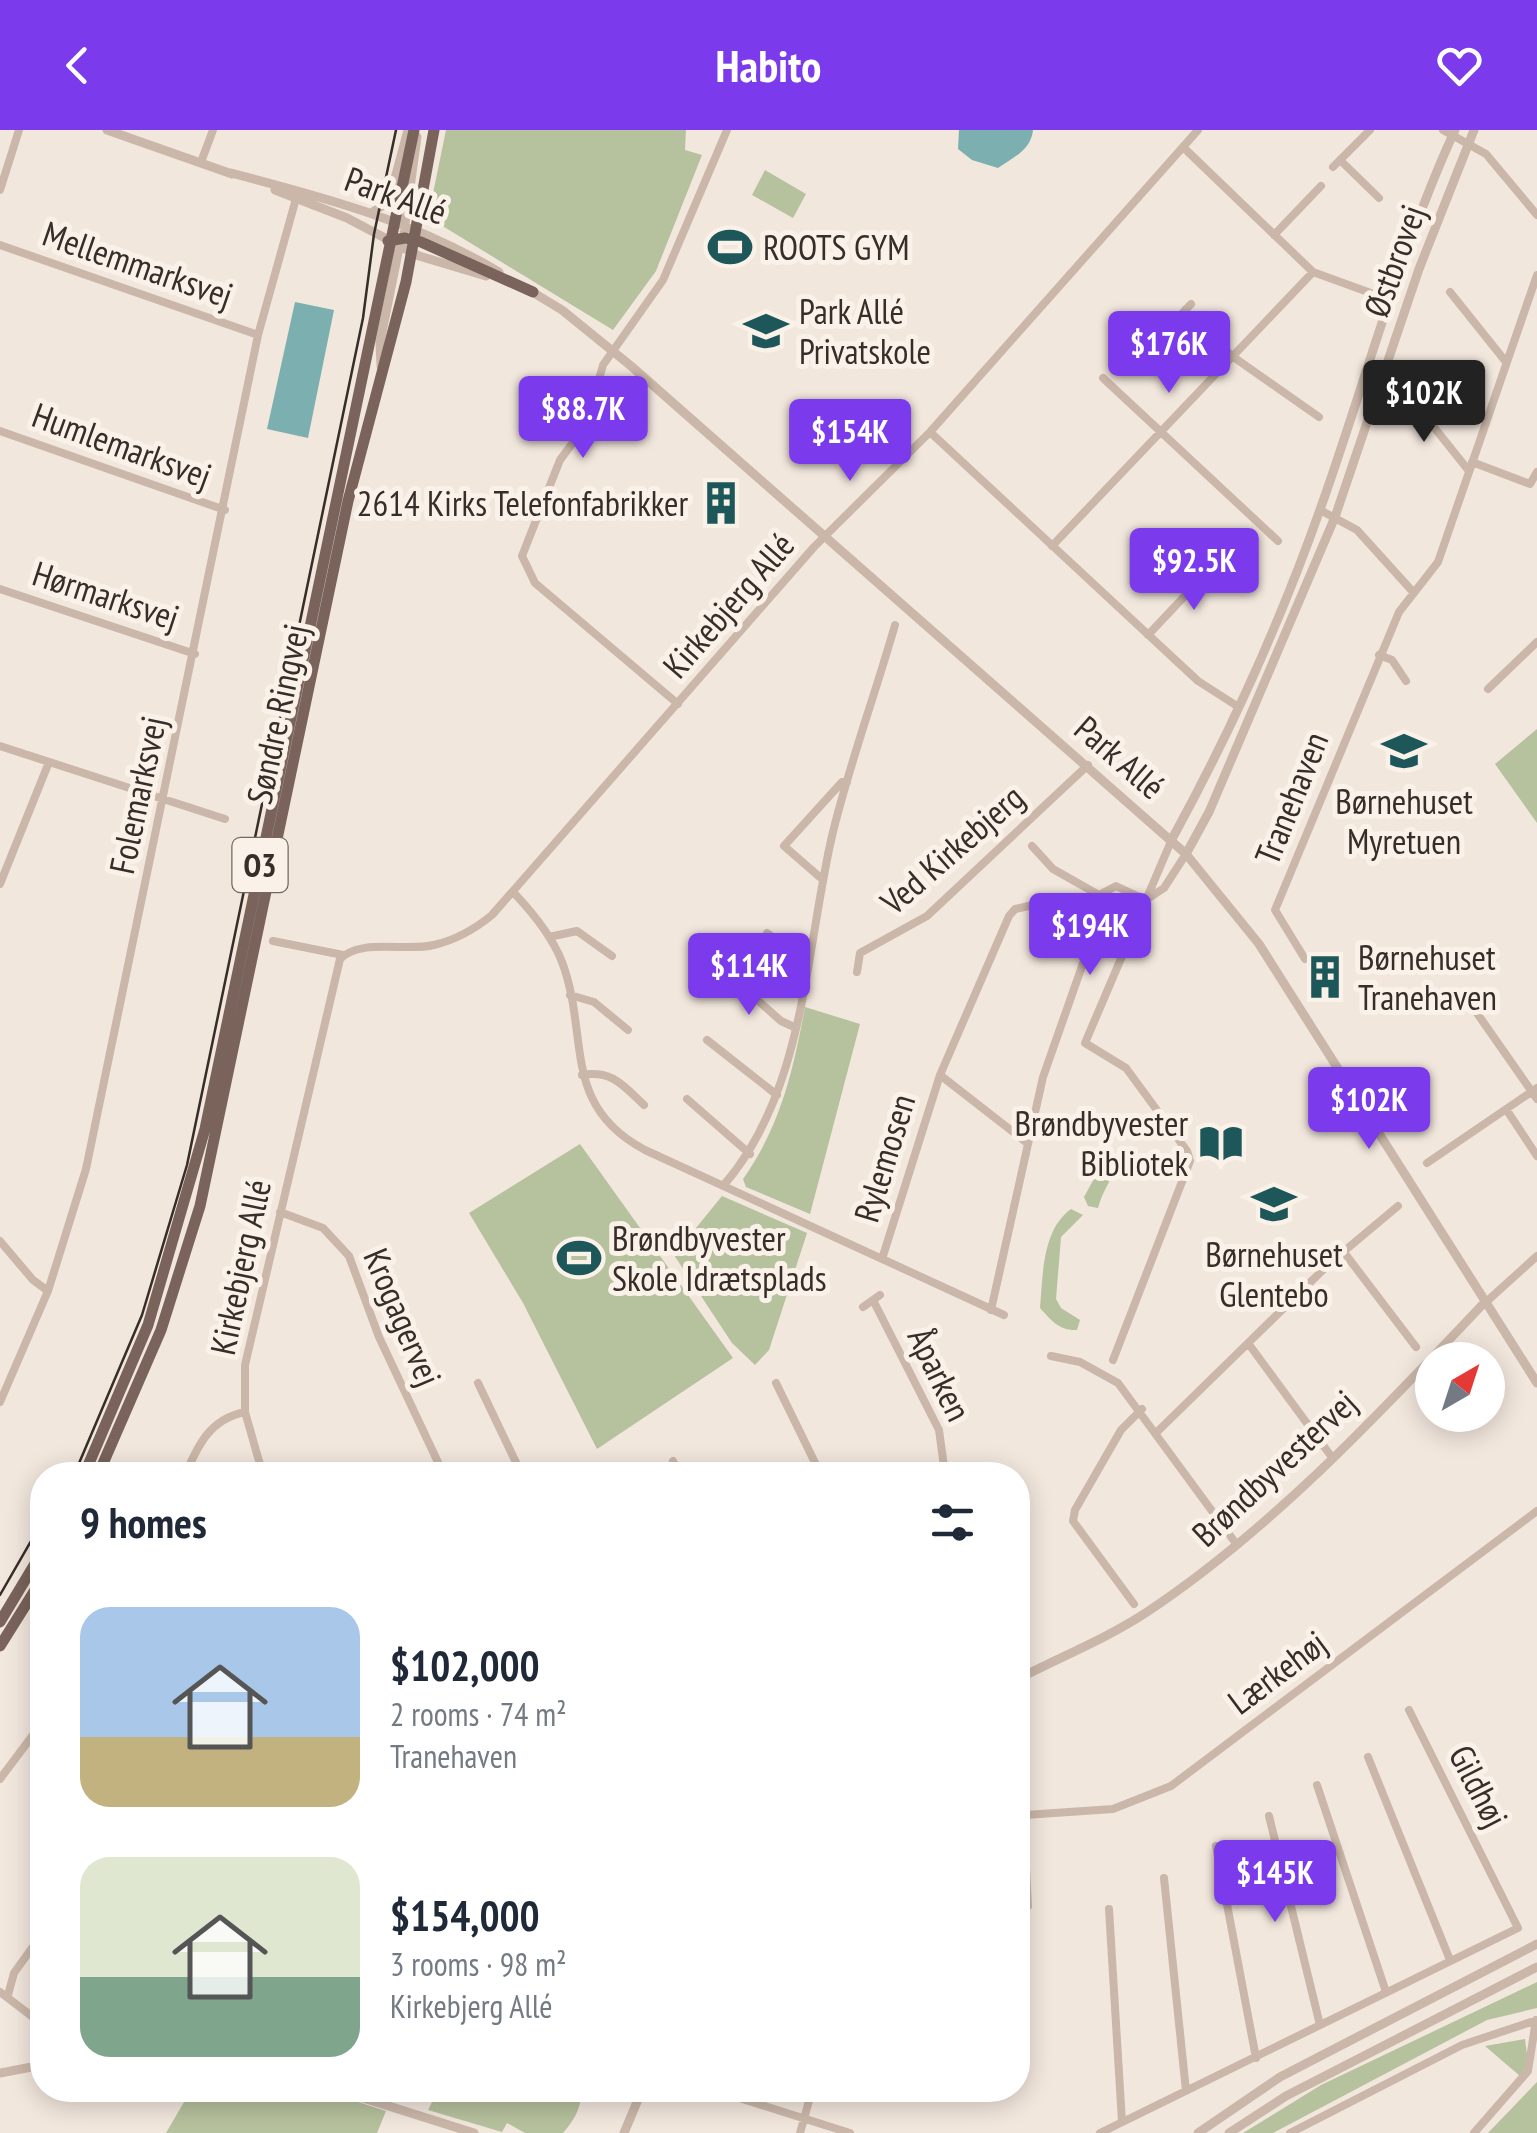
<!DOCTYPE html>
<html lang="en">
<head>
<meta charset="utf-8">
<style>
	:root { --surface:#fff; --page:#f2f2f3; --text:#1f2937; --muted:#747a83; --accent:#7c3aed }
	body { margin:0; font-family:"PT Sans Narrow",sans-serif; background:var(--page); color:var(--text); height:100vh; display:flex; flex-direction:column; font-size:38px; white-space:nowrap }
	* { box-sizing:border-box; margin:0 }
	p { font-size:32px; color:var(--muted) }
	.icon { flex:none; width:55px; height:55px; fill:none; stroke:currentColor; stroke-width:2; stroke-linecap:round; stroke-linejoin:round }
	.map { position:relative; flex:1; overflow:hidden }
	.sheet { position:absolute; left:30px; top:1332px; width:1000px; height:640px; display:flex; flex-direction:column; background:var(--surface); border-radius:40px; box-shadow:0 5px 25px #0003 }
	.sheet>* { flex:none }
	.needle { width:65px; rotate:39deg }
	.tools { position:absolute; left:1415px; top:1212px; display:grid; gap:20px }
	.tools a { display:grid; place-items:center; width:90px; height:90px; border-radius:50%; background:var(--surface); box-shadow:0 5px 25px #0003; font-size:50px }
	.price { position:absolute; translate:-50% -85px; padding:0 22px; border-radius:10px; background:var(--accent); color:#fff; font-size:32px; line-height:65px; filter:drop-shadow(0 2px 5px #0008) }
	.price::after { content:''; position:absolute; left:50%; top:60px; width:30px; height:22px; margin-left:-15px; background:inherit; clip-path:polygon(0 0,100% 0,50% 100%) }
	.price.active { background:#222; color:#fff }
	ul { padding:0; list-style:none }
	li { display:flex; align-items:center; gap:30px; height:250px; padding:0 50px }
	li span { display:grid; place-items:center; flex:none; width:280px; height:200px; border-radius:30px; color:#555 }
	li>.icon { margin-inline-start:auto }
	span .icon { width:120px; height:120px; fill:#fffc; stroke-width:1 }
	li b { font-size:42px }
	h2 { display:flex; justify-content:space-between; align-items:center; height:120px; padding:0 50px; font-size:42px }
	header { display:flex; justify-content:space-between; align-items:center; height:130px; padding:0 50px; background:var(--accent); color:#fff; font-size:45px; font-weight:800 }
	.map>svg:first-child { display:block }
	.green { fill:#b6c19d }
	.water { fill:#7cafaf }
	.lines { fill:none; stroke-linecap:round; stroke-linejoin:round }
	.minor { stroke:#cab7a9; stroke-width:8 }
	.tertiary { stroke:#cab7a9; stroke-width:9 }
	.primary { stroke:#79635a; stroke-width:11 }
	.tram { stroke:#372d29; stroke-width:2.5 }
	.labels { text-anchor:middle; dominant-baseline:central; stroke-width:10; stroke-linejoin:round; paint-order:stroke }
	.shield { fill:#faf2e9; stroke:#726863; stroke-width:2.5 }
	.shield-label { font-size:32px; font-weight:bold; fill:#372d29 }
	.street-label { font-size:35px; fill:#372d29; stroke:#faf2e9 }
	.poi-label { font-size:35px; fill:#372d29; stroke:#faf2e9; text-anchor:start }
</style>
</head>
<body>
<header><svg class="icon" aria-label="back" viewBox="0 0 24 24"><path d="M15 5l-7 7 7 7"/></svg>Habito<svg class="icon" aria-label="heart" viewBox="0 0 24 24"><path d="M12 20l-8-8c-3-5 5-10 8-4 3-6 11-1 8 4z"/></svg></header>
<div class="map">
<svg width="1537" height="2003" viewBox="0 0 1537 2003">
	<rect width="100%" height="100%" fill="#f2e7dd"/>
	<path class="green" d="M446,0H686L685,20L702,25L656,141L613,200L436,92L430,78Z
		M765,40L806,64L793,88L752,65Z
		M1537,599V693L1495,634Z
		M805,877L860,894L810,1084L746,1057L743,1049C781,995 793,941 805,877Z
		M580,1014L733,1228L597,1319L523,1173L469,1083Z
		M1111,1027L1119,1028C1114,1047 1103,1059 1098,1078L1088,1076L1084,1067L1101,1036Z
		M722,1066L807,1103L769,1220L755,1235L732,1213L674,1125Z
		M1071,1079L1083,1085L1061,1107L1056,1169L1061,1178L1080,1190L1077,1200C1059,1201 1051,1190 1040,1178C1043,1145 1042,1100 1071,1079Z
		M1537,1852V1878L1487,1890L1273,2003H1243L1321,1955Z
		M1525,1909L1528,1933L1520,1946L1485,1916Z
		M1537,1952V2003H1488Z
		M191,1960H321L386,1981L377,2003H166Z
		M398,1960H581C582,1977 574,1991 563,2003H525L507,1993L502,2002L428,1980L433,1970Z"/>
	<path class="water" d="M959,0H1033C1031,20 1014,27 998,38L972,30L958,19Z
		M295,172L334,180L308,308L267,299Z"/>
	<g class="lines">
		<path class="minor" d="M1443,0L1486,24L1537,85
			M1183,17L1313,142L1390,170
			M1340,30L1379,68
			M201,32L213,0
			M1333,37L1370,0
			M0,60L19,0
			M1274,105L1321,56
			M0,115L258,205
			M1450,162L1506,232
			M1185,180L1232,226L1319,287
			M1178,188L1191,174
			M1103,248L1278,411
			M1409,266L1469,341
			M0,301L225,380
			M930,302L1198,551L1237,576
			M1472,332L1530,354L1537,342
			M1320,380L1357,400L1414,463
			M1052,416L1313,142
			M0,459L195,524
			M1148,505L1213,436
			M1379,525L1392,530L1406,551
			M1488,559L1537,512
			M678,574L535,453L522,426L560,330L586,295L603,235L663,150L727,0
			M0,616L225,689
			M1032,716L1053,739L1099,765L1116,756L1146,770
			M822,749L784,716L842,652H847
			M0,754L49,632
			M514,763C533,783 552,806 562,832C590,906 560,975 645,1020L1004,1185
			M1146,770L1164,758L1186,724
			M767,803L807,831
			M549,807L577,801L612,826
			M273,811L343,825
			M1305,829L1275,780L1399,482L1438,432L1537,145
			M857,842L860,823L927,786L1088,635
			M727,843L781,891L794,897
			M570,865L594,872L628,900
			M1465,866L1537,969
			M707,910L777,965
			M582,945C612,940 623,955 644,975
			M940,945L1026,1012
			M687,969L750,1024
			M1506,979L1537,1026
			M1427,1033L1537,958
			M723,1056C805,962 805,823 832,706C849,635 875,565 895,495
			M280,1082L323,1098L349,1126L379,1207L444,1345
			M0,1111L33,1150L48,1161
			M1343,1121L1416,1217
			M882,1129L940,945L1009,786L1015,779L1033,775L1122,817
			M873,1170L939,1300L945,1344
			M1485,1173L1537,1126
			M863,1177L880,1165
			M991,1180L1043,947L1093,805
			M1248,1213L1331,1326
			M1051,1226L1080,1232L1118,1253L1237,1415
			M1113,1230L1190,1031L1187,1021L1126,938L1085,913L1172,709
			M478,1253L522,1345
			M776,1253L821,1345
			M0,1272L48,1161L86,1039L258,205L297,65
			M1158,1301L1330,1133L1398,1076
			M673,1331L680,1345
			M185,1345C198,1315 210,1289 245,1282
			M263,1345L245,1282V1235L340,829C360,808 406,822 434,815C455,810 475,799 492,785L814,417L930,302L1198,0
			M933,1345L978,1343
			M1134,1474L1073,1391L1075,1380L1121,1300L1142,1279
			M1018,1587L1028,1776
			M1368,1627L1450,1830
			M0,1649L42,1593
			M1317,1655L1386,1862
			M1025,1685L1113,1679L1171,1656L1537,1381
			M1269,1686L1320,1895
			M1216,1716L1256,1928
			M1164,1748L1186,1961
			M1109,1779L1122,1992
			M0,1862L42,1894
			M8,1865L14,1843L42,1804
			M714,1960L850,2003
			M907,1960L951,1968L952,1960
			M800,2003L812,1960
			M1100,2003L1518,1798L1409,1580
			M1290,2003L1462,1915L1537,1890
			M1474,2003L1528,1941L1536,1890"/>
		<path class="tertiary" d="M107,0L232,44
			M231,43C327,68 413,91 499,142
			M275,60L347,88L419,126L486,146
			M373,82L389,71L408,0
			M404,101L417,7
			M529,160L562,180L631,236L1186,724L1259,814L1537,1253
			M381,236L380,212L400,113
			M1172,709C1230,603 1282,488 1322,374C1366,250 1400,120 1455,0
			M1186,724L1209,682L1335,387L1419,139L1474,0
			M1018,1549C1060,1527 1106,1509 1147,1482C1272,1399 1381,1282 1484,1173
			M0,1943L42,1935
			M338,1960L474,2003
			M624,2003L642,1960
			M1198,2003L1280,1947L1537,1814
			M1229,2003L1286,1966L1537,1837"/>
		<path class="primary" d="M388,111L405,108L421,112L533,162
			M84,1345L148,1195L205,999L414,0
			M98,1345L161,1200L200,1076L348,371L406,152L434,0
			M0,1492L42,1422
			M0,1516L42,1449"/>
		<path class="tram" d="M74,1345L142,1185L187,1035L363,188L374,104L396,0
			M0,1465L42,1392"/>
	</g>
	<defs>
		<g id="stadium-bare" transform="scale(3.45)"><path d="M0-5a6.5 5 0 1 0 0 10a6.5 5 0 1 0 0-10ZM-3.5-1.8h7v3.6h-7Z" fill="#1e5759" stroke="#faf2e9" stroke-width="2.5" paint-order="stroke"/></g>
		<g id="school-bare" transform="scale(3.45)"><path d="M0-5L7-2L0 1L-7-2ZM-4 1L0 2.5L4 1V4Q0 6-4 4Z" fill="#1e5759" stroke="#faf2e9" stroke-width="2.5" paint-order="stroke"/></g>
		<g id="building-bare" transform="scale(3.45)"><path d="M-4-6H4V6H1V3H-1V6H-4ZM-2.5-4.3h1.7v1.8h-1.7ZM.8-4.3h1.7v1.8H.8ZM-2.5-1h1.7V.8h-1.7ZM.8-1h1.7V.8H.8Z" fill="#1e5759" stroke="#faf2e9" stroke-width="2.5" paint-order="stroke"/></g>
		<g id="library-bare" transform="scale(3.45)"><path d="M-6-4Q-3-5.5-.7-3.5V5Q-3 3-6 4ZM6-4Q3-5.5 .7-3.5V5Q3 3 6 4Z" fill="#1e5759" stroke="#faf2e9" stroke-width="2.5" paint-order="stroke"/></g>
	</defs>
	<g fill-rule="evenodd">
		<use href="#stadium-bare" x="730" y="117"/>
		<use href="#school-bare" x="766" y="201"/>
		<use href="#building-bare" x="721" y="373"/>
		<use href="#school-bare" x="1404" y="621"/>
		<use href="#building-bare" x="1325" y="847"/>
		<use href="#library-bare" x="1221" y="1013"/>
		<use href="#school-bare" x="1274" y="1074"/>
		<use href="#stadium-bare" x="579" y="1128"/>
	</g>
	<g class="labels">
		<rect class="shield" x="232.5" y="708" width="55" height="54" rx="8"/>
		<g class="shield-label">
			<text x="260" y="735">O3</text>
		</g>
		<g class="street-label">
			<text transform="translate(396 65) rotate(20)">Park Allé</text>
			<text transform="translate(1394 131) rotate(-70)">Østbrovej</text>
			<text transform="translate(138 134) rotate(19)">Mellemmarksvej</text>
			<text transform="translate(122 315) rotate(20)">Humlemarksvej</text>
			<text transform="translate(106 465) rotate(18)">Hørmarksvej</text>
			<text transform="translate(728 475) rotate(-49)">Kirkebjerg Allé</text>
			<text transform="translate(277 584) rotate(-78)">Søndre Ringvej</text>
			<text transform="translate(1120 627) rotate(41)">Park Allé</text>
			<text transform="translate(137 665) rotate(-78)">Folemarksvej</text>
			<text transform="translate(1291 668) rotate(-68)">Tranehaven</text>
			<text transform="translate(952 719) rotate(-41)">Ved Kirkebjerg</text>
			<text transform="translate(884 1028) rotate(-73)">Rylemosen</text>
			<text transform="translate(240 1137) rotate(-78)">Kirkebjerg Allé</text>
			<text transform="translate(403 1187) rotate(67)">Krogagervej</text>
			<text transform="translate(940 1244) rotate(64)">Åparken</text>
			<text transform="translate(1274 1338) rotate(-43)">Brøndbyvestervej</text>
			<text transform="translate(1277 1542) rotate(-37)">Lærkehøj</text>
			<text transform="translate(1479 1656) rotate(63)">Gildhøj</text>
		</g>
		<g class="poi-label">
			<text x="763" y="117">ROOTS GYM</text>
			<text x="799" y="181">Park Allé<tspan x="799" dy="40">Privatskole</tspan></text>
			<text x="688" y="373" text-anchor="end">2614 Kirks Telefonfabrikker</text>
			<text x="1404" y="671" text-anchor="middle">Børnehuset<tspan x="1404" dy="40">Myretuen</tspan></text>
			<text x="1358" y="827">Børnehuset<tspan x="1358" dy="40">Tranehaven</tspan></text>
			<text x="1188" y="993" text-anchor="end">Brøndbyvester<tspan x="1188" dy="40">Bibliotek</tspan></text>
			<text x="612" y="1108">Brøndbyvester<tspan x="612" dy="40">Skole Idrætsplads</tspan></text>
			<text x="1274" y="1124" text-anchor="middle">Børnehuset<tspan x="1274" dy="40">Glentebo</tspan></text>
		</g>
	</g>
</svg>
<div class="tools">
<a><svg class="needle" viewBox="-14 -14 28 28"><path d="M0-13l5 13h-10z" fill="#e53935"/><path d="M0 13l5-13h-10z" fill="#747a83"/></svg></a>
</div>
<b class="price" style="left:1169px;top:266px">$176K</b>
<b class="price active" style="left:1424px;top:315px">$102K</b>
<b class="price" style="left:583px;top:331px">$88.7K</b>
<b class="price" style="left:850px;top:354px">$154K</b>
<b class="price" style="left:1194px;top:483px">$92.5K</b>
<b class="price" style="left:1090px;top:848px">$194K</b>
<b class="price" style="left:749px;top:888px">$114K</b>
<b class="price" style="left:1369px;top:1022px">$102K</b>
<b class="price" style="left:1275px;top:1795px">$145K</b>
<section class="sheet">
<h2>9 homes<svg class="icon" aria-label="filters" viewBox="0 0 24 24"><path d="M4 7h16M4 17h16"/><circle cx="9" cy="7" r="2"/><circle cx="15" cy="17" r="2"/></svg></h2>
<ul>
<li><span style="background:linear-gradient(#a9c7e8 65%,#c2b280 0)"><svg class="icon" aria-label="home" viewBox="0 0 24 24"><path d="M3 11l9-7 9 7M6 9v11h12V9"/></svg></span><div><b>$102,000</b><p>2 rooms · 74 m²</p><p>Tranehaven</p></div></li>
<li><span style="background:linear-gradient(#dfe7d0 60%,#7fa58c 0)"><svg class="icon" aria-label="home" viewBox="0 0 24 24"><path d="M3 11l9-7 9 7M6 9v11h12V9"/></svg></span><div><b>$154,000</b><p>3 rooms · 98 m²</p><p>Kirkebjerg Allé</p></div></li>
</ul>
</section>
</div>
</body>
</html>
